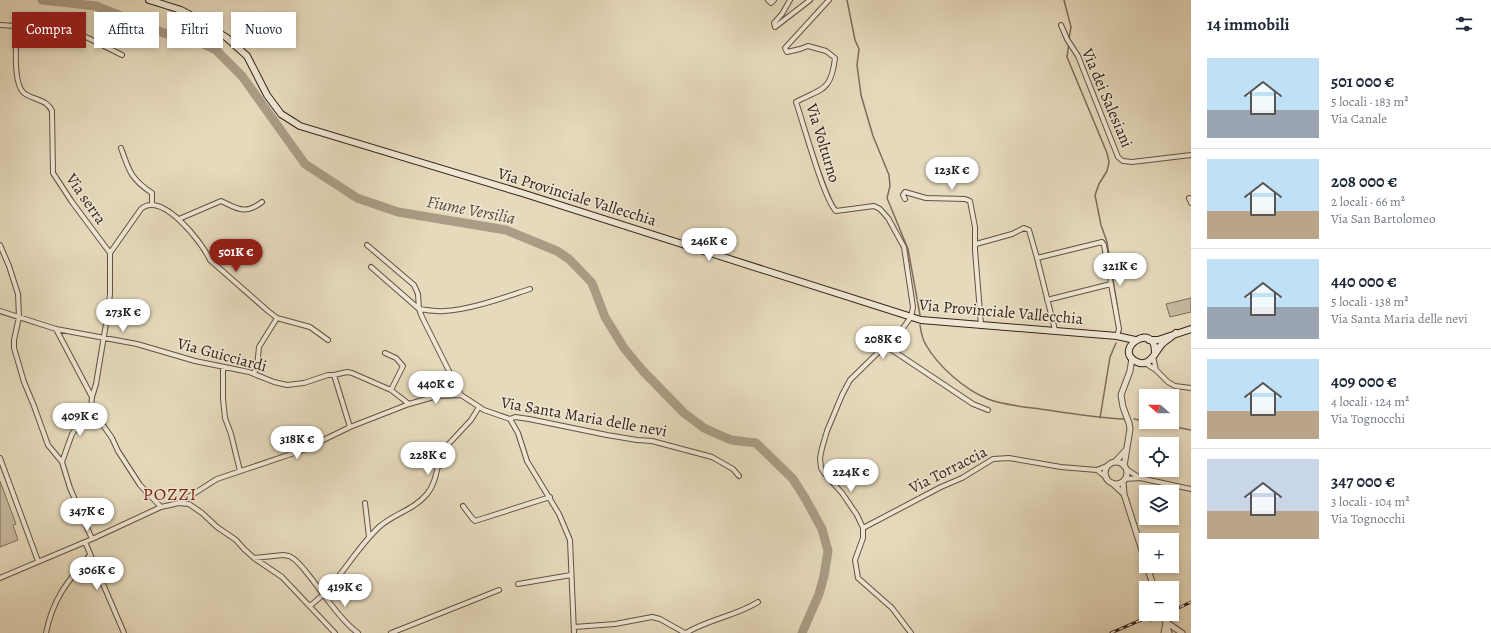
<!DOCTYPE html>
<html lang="it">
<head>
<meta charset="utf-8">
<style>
	:root { --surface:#fff; --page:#f6f6f7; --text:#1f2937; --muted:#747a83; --line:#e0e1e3; --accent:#8f2418 }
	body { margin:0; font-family:Alegreya,serif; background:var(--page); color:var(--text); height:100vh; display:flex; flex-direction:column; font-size:15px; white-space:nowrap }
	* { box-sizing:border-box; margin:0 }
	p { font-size:13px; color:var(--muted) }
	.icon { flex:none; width:22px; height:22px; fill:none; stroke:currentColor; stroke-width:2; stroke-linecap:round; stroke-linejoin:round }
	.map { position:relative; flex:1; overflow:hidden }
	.side { display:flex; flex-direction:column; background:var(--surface); width:300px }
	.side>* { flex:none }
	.banner { position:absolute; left:12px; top:12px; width:380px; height:36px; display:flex; gap:8px }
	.needle { width:26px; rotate:291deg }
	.controls { position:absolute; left:1139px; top:389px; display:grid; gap:8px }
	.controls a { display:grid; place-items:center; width:40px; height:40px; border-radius:0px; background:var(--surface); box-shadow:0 2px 6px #0003; font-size:20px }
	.price { position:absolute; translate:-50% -34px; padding:0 9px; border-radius:14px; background:#fff; color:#222; font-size:13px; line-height:26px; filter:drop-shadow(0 1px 2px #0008) }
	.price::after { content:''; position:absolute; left:50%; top:24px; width:12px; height:9px; margin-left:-6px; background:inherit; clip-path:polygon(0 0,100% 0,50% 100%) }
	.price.selected { background:var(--accent); color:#fff }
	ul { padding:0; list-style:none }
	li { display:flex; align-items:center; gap:12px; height:100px; padding:0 16px }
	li+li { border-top:1px solid var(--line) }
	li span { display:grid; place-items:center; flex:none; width:112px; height:80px; border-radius:0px; color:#555 }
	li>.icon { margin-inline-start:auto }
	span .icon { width:48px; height:48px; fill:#fffc; stroke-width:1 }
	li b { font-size:17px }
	h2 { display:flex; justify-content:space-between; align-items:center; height:48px; padding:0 16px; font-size:17px }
	.pill { padding:0 14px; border-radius:0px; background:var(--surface); box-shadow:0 2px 6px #0003; font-size:14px; line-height:36px }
	.pill.selected { background:var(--accent); color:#fff }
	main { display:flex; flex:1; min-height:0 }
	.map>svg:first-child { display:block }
	.green { fill:#c8bba1; stroke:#7f6f5e }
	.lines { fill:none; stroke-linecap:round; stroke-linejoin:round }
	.stream { stroke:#7c6c5b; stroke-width:1.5 }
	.river { stroke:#aa9c85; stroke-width:9 }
	.minor-casing { stroke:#625143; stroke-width:6 }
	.tertiary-casing { stroke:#625143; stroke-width:7 }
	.secondary-casing { stroke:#36231b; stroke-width:8 }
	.minor { stroke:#efe7d3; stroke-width:4 }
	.tertiary { stroke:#efe7d3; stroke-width:5 }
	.secondary { stroke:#efe7d3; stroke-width:6 }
	.rail-casing { stroke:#36231b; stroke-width:3 }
	.rail { stroke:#efe7d3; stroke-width:1.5; stroke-dasharray:4.5; stroke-linecap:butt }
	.labels { text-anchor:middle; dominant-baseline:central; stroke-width:3; stroke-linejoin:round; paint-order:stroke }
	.street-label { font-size:16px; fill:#36231b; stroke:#efe7d3 }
	.water-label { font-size:17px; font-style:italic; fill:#59473b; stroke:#efe7d3 }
	.quarter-label { font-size:18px; letter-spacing:1px; fill:#7a1f14; stroke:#efe7d3 }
</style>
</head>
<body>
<main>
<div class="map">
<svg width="1191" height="633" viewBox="0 0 1191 633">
	<rect width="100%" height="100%" fill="#e6dabc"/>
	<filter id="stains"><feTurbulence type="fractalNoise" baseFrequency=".005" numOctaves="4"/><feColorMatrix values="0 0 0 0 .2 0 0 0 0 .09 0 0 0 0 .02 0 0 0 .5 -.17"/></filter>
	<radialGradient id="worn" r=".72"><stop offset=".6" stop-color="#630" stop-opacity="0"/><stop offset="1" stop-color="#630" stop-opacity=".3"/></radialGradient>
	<path class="green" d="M1191,298V312L1170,317L1166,304Z
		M0,481L16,524L13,525L18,540L0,547Z"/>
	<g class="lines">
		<path class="stream" d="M847,0L855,40L859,49L857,65L861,95L873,136L889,175L890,186L887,198L908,249L920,315
			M1064,0L1071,27L1069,39
			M1069,43L1067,57L1107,153L1109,162L1107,171L1099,184L1095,195L1101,225L1107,242L1121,330L1120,334
			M920,325C921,332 922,339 926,345C938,366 965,390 988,399C1006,406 1028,407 1048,410C1073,414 1098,418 1124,419
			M1100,418L1110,357L1116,343
			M1134,419L1191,430"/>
		<path class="river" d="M42,0L96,6L164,33L195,40L216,50L242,76L305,164L357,198L398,212L506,230L557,251L569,259L592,283L605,317L624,348L643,371L684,413L704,428L715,433L731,440L756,443L793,479L805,498L822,529L828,551L824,576L819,594L802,633"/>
		<g class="minor-casing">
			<path id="minor" d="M768,0L771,3L774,0
				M790,0L782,14L774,23L775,27L810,0
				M829,0L785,48L787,52L800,49L808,46L826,51L835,58C831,92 822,88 796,102C803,122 824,200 836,211L874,206L880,209L888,218L904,247L913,307L911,317L903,328L850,380L842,395L827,431L822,448L820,458L821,468L824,473L842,493L857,515L863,528V538L855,560L858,578L892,608L911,633
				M0,25L64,29L76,32L122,55
				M1061,25L1067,39L1078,56L1118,157L1123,161L1132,162L1191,155
				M19,27C15,40 13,84 24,93C33,100 47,99 52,111L53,173L72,202L110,253V294L107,318L96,384L92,397
				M121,148C129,171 131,179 152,193V205
				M1189,198L1191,203
				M905,199L903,195L905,192L926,198L965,199L970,201L975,227V250L981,325
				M179,219L221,201C238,209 245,215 262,202
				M976,244L1012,234L1024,228L1029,230L1037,258L1055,330
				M0,245L9,266L18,294L19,317L14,340V348L24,382L34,406L48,445L62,462L70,488L92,539
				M367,245L414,285L418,294L419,309C427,310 436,312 444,311C470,310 505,297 530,289
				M110,253L141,209C162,191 202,242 210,260L268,311L277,318L310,327L328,340
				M1037,258L1102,242L1104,245L1119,329L1117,336
				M371,267L419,309L422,317L461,395
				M1047,300L1111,284
				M0,311L56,329L137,344L195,361L249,372L274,382L287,385L304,383L328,375H334L347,372L352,373L391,390L409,404
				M56,329L92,397L91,408L112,438L118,451L140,485L161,507
				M886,346L973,404L988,410
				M385,353L396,358L403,366L391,390
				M1153,357L1156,370
				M1145,363L1156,370L1168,382L1175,386L1191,388
				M223,367V399L225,418L231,434L240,471
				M254,373L257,367L259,347L277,318
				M334,375L350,427
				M510,419L518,433L527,461L559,514L570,540L574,633
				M0,458L38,561
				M62,462L72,434L91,408
				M1126,469L1140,478
				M1097,470L1107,478
				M1125,479L1140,478L1191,489
				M179,503L217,479L303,450L350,427L409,404L437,396L461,395L484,410L510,419L515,417L529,419L607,435L637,440L652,441L712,457L733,469L739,476
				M365,503L369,537
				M463,506L472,518L475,521L550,497
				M863,528L941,487L962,478L993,459L1009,458L1061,467L1097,470L1109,465
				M85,542L124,633
				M291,557C298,561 302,567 307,573C321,590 341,621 358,633
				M254,558L283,555L289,556
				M0,578L92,539L161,507L179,503L189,504L202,513L217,527L236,540L244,549L254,558L282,577L335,633
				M518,584L571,575
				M310,606C317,600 325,594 330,587C347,567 360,545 379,527C393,514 414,510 427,494C438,481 436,463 444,449L471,420L479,407
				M574,627L615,624L652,617L660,619L685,633
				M46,633C53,598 68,581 90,555
				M391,633L499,590
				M686,633C709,619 736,616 758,602"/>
		</g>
		<g class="tertiary-casing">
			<path id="tertiary" d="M1115,462L1126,450
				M1105 473a11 11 0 1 1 22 0a11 11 0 1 1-22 0Z
				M1124,466L1130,429L1129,423L1123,407L1121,395L1130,371L1132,358
				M1123,482L1124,494L1146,563
				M1112,483L1124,494
				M1147,566L1154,588
				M1163,614L1169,633
				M1166,622L1182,633
				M1164,633L1166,623"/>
		</g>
		<g class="secondary-casing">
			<path id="secondary" d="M149,0L181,10L201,21L227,38L247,56L267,95L281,114L300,126L522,193L921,320L1117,336L1135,340
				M1149,340H1158L1191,329
				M1155,352C1155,320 1111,350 1137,362C1150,368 1155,352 1162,344C1166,340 1172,337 1176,333"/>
		</g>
		<use href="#minor" class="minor"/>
		<use href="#tertiary" class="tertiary"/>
		<use href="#secondary" class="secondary"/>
		<g class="rail-casing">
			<path id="rail" d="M1172,611L1191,602
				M1151,620L1164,614
				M1111,633L1155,614"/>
		</g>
		<use href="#rail" class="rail"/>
	</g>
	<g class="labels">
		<g class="street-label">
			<text transform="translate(1107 98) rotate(67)">Via dei Salesiani</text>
			<text transform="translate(823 143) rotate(73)">Via Volturno</text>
			<text transform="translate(577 197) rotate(17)">Via Provinciale Vallecchia</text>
			<text transform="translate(86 199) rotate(55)">Via serra</text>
			<text transform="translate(1001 312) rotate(5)">Via Provinciale Vallecchia</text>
			<text transform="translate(222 355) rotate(15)">Via Guicciardi</text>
			<text transform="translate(584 417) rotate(10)">Via Santa Maria delle nevi</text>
			<text transform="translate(948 470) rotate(-27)">Via Torraccia</text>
		</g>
		<g class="water-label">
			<text transform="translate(471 210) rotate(11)">Fiume Versilia</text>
		</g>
		<g class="quarter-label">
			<text x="170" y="494">POZZI</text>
		</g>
	</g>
	<rect width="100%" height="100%" filter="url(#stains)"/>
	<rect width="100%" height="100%" fill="url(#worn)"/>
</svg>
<div class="controls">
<a><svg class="needle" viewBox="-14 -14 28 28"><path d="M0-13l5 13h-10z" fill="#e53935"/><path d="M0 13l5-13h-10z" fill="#747a83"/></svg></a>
<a><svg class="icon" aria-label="locate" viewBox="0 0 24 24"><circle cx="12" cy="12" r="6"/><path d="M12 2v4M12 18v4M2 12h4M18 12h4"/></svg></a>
<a><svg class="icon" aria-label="layers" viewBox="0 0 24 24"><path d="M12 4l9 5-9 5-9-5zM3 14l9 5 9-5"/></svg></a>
<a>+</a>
<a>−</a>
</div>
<b class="price" style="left:952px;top:191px">123K €</b>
<b class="price" style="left:709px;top:262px">246K €</b>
<b class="price selected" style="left:236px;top:273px">501K €</b>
<b class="price" style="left:1120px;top:287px">321K €</b>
<b class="price" style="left:123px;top:333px">273K €</b>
<b class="price" style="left:883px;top:360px">208K €</b>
<b class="price" style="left:436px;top:405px">440K €</b>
<b class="price" style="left:80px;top:437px">409K €</b>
<b class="price" style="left:297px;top:460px">318K €</b>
<b class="price" style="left:428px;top:476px">228K €</b>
<b class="price" style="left:851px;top:493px">224K €</b>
<b class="price" style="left:87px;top:532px">347K €</b>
<b class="price" style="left:97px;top:591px">306K €</b>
<b class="price" style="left:345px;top:608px">419K €</b>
<div class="banner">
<a class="pill selected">Compra</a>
<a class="pill">Affitta</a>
<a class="pill">Filtri</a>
<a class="pill">Nuovo</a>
</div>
</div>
<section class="side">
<h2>14 immobili<svg class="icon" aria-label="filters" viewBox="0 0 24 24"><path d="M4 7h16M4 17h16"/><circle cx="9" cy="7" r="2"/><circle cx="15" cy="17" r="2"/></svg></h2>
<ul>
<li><span style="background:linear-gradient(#bfe0f5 65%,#9aa5b1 0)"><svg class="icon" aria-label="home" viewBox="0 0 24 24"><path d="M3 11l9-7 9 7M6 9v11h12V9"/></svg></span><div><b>501 000 €</b><p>5 locali · 183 m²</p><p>Via Canale</p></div></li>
<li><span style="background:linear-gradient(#bfe0f5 65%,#b9a48a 0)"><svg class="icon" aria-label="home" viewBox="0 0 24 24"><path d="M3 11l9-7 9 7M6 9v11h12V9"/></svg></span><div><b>208 000 €</b><p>2 locali · 66 m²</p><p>Via San Bartolomeo</p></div></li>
<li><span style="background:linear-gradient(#bfe0f5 60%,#9aa5b1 0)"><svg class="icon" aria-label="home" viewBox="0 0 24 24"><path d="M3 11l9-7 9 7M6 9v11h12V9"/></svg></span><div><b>440 000 €</b><p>5 locali · 138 m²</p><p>Via Santa Maria delle nevi</p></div></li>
<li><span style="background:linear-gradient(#bfe0f5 65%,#b9a48a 0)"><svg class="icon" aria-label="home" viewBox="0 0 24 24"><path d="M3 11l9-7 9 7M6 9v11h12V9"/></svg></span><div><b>409 000 €</b><p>4 locali · 124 m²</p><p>Via Tognocchi</p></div></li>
<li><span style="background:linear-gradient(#c9d6e8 65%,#b9a48a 0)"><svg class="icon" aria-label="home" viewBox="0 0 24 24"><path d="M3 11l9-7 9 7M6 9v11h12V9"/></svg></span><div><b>347 000 €</b><p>3 locali · 104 m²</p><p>Via Tognocchi</p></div></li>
</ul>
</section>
</main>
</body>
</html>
